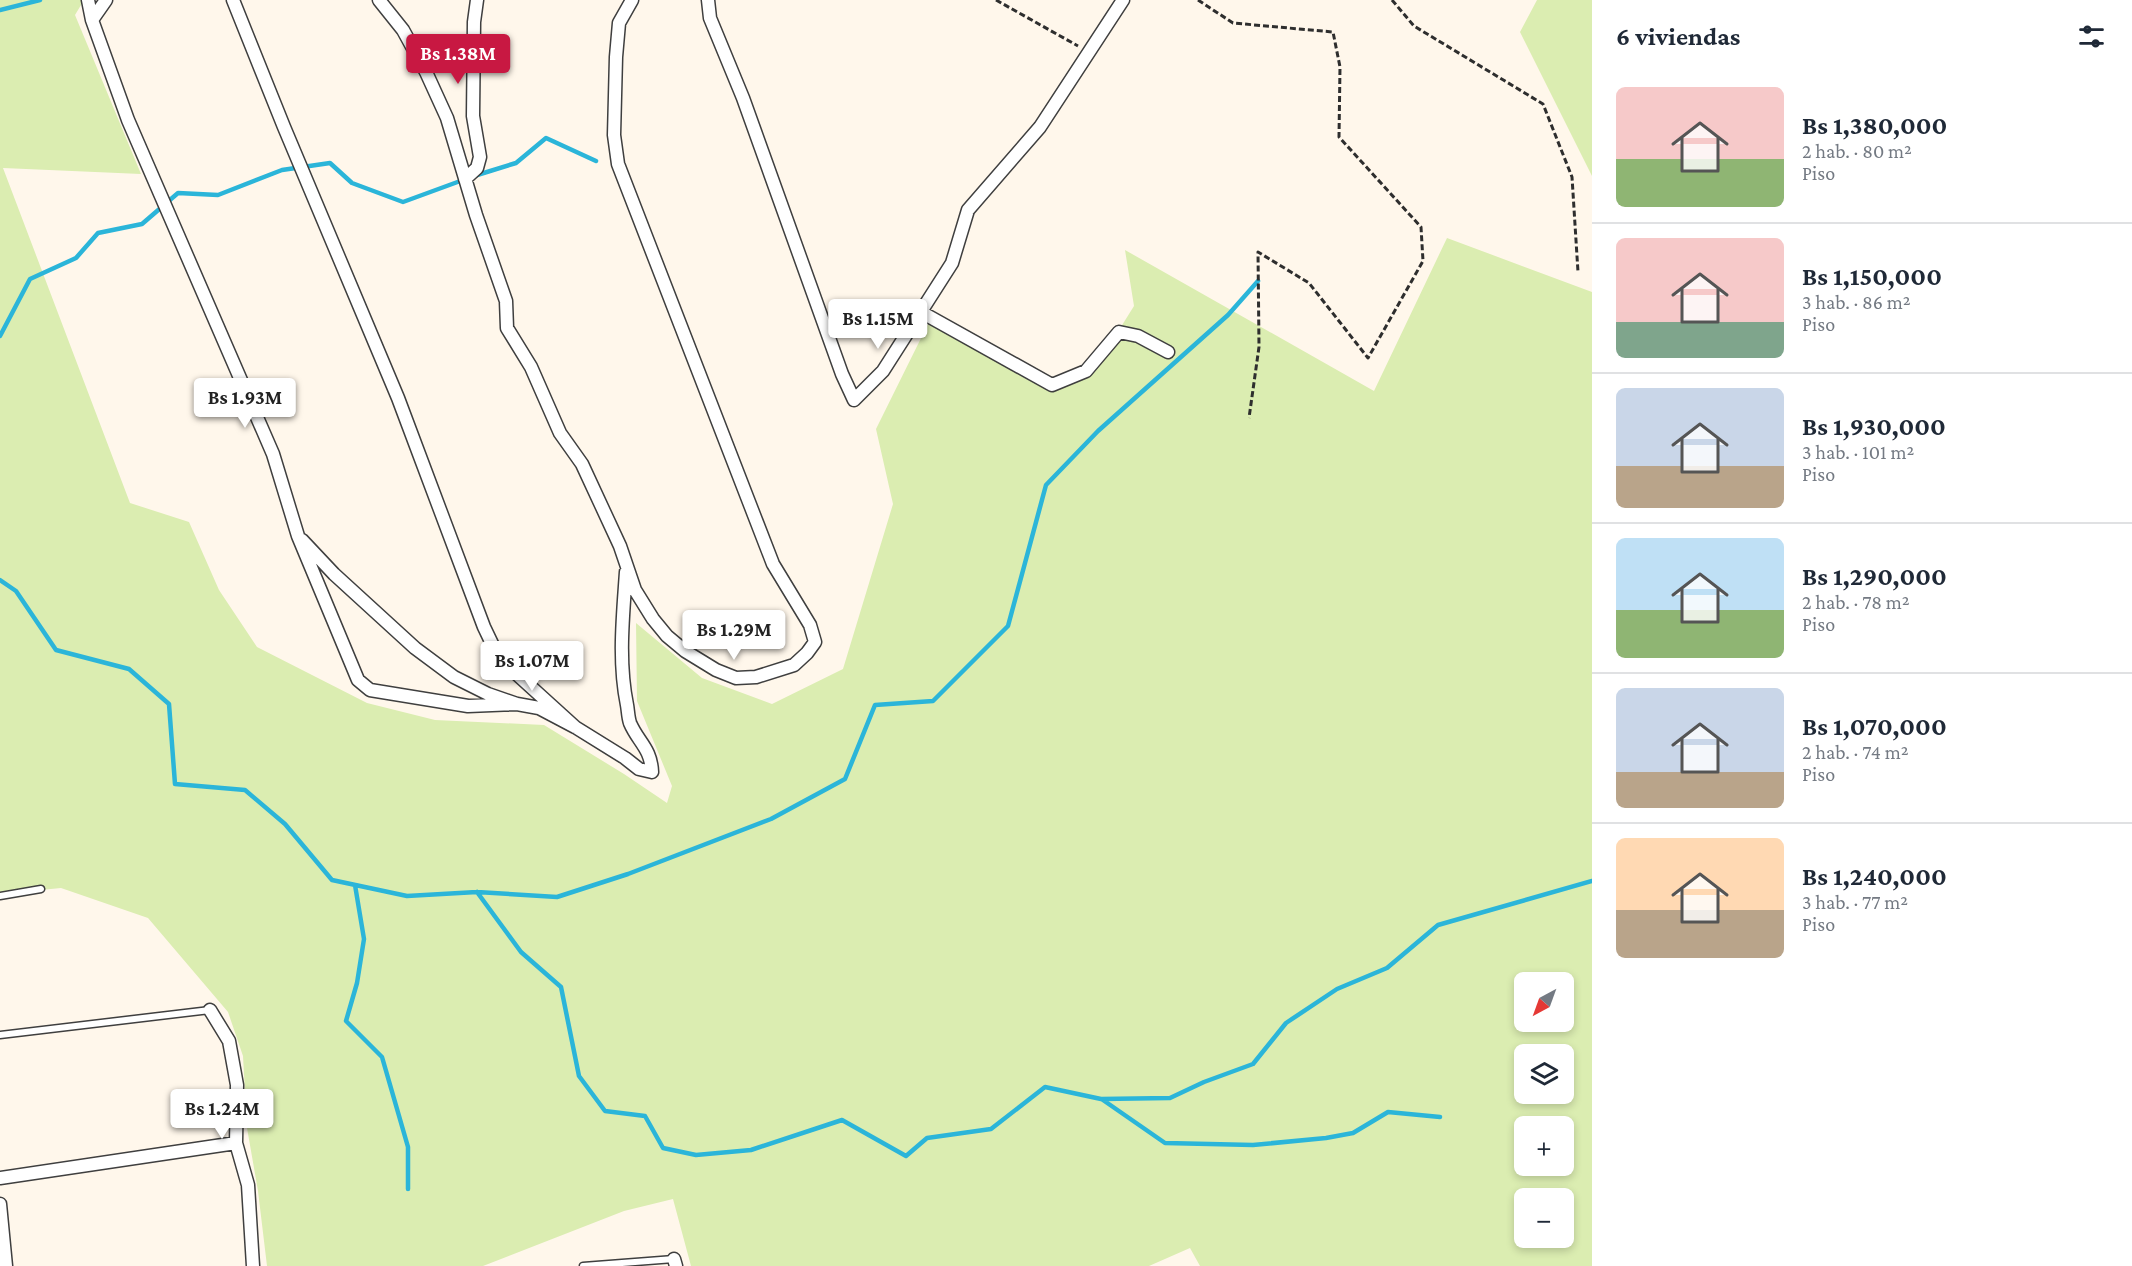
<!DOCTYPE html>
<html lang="es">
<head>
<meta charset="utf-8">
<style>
	:root { --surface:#fff; --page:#f2f2f3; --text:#1f2937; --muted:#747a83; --line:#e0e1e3; --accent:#c81842 }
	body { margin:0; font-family:"Crimson Pro",serif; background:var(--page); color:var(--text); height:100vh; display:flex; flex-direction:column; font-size:22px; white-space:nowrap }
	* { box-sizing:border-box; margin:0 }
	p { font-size:20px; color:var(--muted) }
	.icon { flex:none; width:33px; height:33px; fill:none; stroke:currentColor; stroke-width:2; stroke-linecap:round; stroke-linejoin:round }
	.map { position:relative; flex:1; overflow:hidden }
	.details { display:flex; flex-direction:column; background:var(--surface); width:540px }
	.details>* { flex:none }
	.needle { width:39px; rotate:221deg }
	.controls { position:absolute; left:1514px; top:972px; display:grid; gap:12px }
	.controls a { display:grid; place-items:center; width:60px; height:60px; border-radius:9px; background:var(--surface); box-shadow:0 3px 9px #0003; font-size:30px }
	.price { position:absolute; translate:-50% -51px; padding:0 14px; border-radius:6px; background:#fff; color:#222; font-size:20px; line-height:39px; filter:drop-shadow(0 2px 3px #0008) }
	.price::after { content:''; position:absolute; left:50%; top:36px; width:18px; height:14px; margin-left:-9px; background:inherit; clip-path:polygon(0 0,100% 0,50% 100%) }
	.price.on { background:var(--accent); color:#fff }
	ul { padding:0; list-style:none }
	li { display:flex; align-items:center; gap:18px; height:150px; padding:0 24px }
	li+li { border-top:2px solid var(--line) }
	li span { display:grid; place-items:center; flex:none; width:168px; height:120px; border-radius:9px; color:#555 }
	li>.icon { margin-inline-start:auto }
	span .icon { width:72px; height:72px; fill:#fffc; stroke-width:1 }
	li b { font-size:26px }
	h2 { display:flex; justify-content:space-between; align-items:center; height:72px; padding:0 24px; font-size:26px }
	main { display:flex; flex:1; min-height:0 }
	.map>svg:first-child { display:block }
	.green { fill:#dbedb1; fill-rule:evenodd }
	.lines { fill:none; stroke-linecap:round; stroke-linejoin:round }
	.stream { stroke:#2bb5d9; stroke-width:4.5 }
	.lane-casing { stroke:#3f3f3f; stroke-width:9 }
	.street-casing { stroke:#3f3f3f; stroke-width:15 }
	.path { stroke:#2e2e2e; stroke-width:3; stroke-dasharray:6 3; stroke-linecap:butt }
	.lane { stroke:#fff; stroke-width:6 }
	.street { stroke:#fff; stroke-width:12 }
</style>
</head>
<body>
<main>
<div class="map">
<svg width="1592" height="1266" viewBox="0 0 1592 1266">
	<rect width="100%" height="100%" fill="#fff7eb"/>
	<path class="green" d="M0,0H84L75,15L141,174L3,168L130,503L189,522L219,590L257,647L367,703L435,720L544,725L624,774L667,803L672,786L637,701L636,623L702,678L772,704L843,669L893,504L876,429L929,322L1047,382L1099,362L1134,306L1125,250L1374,391L1447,238L1592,292V1266H1200L1190,1248L1149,1266H691L673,1199L624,1211L483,1266H267L258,1191L247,1128L243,1056L228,1012L148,918L61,888L0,894ZM1524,982H1563V1022H1524ZM1524,1054H1563V1094H1524ZM1524,1126H1563V1166H1524ZM1524,1198H1563V1238H1524Z
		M1537,0H1592V176L1520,32Z"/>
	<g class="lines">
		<path class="stream" d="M0,10L40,0
			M474,176L516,163L546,138L596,161
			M0,336L30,279L76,258L98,233L142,224L178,193L218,195L282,170L330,163L352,183L403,202L463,180
			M0,580L16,591L56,650L129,669L169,704L175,784L245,790L285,824L332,880L407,896L477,892L557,897L628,874L771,819L845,779L875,705L933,701L1008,626L1046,485L1098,431L1228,315L1258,281
			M355,885L364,939L357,983L346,1021L382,1057L408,1147V1189
			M477,892L521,952L561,987L579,1076L605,1111L645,1116L663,1148L696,1155L751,1150L842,1120L906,1156L927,1138L991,1129L1045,1087L1101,1099L1170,1098L1204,1082L1253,1064L1286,1023L1337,989L1387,968L1438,925L1592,881
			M1103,1100L1165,1143L1253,1145L1326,1138L1353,1133L1388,1112L1440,1117"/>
		<g class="lane-casing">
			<path id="lane" d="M0,896L41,889
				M0,1035L210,1010
				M583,1266L674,1259"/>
		</g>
		<g class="street-casing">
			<path id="street" d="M88,0L92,20L128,120L273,454L298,536L358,680L370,690L468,706L517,704
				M233,0L284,127L398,398L484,627L495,650L510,668L575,727
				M379,0L403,30L426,72L447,118L476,215L506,301L507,328L531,367L560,433L582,464L620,546L635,590L653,619L667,636L685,651L716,670L736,678L756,677L794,665L807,653L815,642L810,625L773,564L618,164L614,135L616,57L619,23L632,0
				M708,0L710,18L743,98L842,374L854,400L883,371L952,263L968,210L1040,127L1123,0
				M92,20L106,0
				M465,179L477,168L480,157L473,116L474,22L477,0
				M921,312L1052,385L1086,371L1119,332L1138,336L1168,352
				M302,540L334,574L415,648L454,677L488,694L517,704L539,708L575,727L625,758L639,769L652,772C651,748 638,742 630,723C628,717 628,710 627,705C618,661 623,616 626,572
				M210,1010L229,1041L237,1085L236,1143L248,1185L253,1266
				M0,1178L236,1143
				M0,1204L6,1266
				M674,1259L676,1266"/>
		</g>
		<path class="path" d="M996,0L1078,46
			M1198,0L1233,23L1333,32L1340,67L1339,137L1421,227L1423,261L1368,358L1309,283L1258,252L1259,347L1249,418
			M1392,0L1414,26L1543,104L1572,177L1578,272"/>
		<use href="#lane" class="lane"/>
		<use href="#street" class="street"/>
	</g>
</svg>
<div class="controls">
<a><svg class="needle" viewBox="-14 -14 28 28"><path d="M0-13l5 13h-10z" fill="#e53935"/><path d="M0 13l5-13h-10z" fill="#747a83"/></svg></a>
<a><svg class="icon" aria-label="layers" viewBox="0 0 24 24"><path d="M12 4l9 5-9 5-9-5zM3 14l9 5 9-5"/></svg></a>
<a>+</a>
<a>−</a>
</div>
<b class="price on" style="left:458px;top:85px">Bs 1.38M</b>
<b class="price" style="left:878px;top:350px">Bs 1.15M</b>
<b class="price" style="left:245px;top:429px">Bs 1.93M</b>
<b class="price" style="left:734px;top:661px">Bs 1.29M</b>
<b class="price" style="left:532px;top:692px">Bs 1.07M</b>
<b class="price" style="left:222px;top:1140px">Bs 1.24M</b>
</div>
<section class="details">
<h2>6 viviendas<svg class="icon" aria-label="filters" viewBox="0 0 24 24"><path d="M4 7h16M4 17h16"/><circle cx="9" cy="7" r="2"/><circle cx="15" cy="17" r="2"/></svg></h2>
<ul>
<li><span style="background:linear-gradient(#f6c9c9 60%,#8fb573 0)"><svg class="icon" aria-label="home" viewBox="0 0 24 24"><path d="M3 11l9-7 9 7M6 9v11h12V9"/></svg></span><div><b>Bs 1,380,000</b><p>2 hab. · 80 m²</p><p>Piso</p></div></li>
<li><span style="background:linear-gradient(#f6c9c9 70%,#7fa58c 0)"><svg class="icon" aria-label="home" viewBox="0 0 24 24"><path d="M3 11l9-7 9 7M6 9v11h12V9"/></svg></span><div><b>Bs 1,150,000</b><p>3 hab. · 86 m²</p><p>Piso</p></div></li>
<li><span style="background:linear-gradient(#c9d6e8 65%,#b9a48a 0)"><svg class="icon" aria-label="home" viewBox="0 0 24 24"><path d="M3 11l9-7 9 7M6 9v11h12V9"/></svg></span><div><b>Bs 1,930,000</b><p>3 hab. · 101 m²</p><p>Piso</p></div></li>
<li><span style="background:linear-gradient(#bfe0f5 60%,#8fb573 0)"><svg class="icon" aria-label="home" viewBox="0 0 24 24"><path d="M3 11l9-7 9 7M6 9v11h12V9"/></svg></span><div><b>Bs 1,290,000</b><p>2 hab. · 78 m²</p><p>Piso</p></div></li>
<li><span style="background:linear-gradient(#c9d6e8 70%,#b9a48a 0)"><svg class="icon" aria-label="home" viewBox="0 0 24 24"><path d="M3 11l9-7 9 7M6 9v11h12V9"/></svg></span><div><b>Bs 1,070,000</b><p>2 hab. · 74 m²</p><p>Piso</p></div></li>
<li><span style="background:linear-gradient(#ffd9b3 60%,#b9a48a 0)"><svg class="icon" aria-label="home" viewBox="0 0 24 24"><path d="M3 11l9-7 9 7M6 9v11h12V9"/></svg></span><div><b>Bs 1,240,000</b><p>3 hab. · 77 m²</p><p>Piso</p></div></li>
</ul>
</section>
</main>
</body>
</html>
